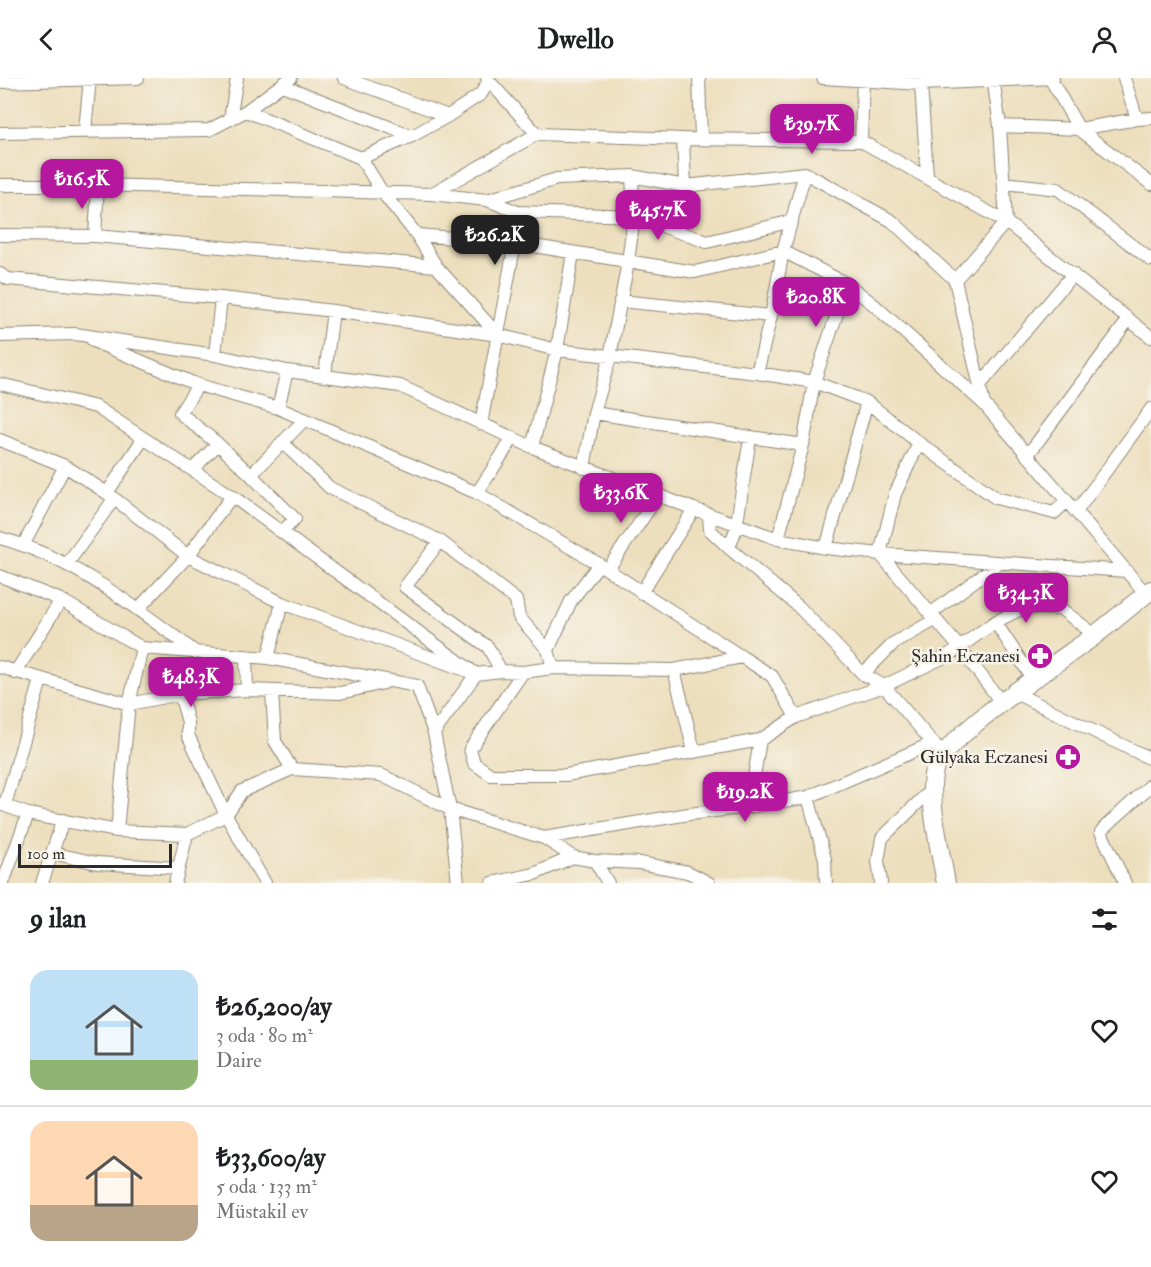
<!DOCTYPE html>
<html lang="tr">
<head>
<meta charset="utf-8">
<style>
	:root { --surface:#fff; --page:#f6f6f6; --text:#202124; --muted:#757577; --line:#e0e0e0; --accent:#b5179e }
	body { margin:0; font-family:"IM FELL Double Pica",serif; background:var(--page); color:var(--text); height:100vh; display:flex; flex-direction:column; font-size:22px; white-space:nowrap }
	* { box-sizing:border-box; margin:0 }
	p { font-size:20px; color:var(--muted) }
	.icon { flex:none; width:33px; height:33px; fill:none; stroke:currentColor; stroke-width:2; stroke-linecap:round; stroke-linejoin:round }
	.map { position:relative; height:805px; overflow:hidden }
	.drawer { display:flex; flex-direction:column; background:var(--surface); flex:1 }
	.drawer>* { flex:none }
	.scale { position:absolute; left:18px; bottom:15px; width:154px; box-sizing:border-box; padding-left:6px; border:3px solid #2b2b2b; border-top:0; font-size:16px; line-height:21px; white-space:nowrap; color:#2b2b2b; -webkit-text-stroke:4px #f7f3e8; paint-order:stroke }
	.price { position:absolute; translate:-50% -51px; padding:0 14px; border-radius:12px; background:var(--accent); color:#fff; font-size:20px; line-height:39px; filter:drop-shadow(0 2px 3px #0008) }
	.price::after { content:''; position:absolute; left:50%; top:36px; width:18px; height:14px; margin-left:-9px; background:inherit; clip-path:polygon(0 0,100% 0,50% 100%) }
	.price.selected { background:#222; color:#fff }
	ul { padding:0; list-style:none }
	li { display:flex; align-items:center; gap:18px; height:150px; padding:0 30px }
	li+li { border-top:2px solid var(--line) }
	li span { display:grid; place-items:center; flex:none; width:168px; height:120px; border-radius:18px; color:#555 }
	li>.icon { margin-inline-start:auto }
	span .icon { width:72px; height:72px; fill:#fffc; stroke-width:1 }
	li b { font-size:26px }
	h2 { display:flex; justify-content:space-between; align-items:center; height:72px; padding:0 30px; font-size:26px }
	header { display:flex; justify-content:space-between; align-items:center; height:78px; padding:0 30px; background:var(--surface); font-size:27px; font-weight:700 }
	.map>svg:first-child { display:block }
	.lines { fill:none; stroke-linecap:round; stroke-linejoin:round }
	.street-casing { stroke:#8c8574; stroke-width:14 }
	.primary-casing { stroke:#8c8574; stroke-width:20 }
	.street { stroke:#fff; stroke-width:12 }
	.primary { stroke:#fff; stroke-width:18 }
	.labels { text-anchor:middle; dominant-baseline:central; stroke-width:5; stroke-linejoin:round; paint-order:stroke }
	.poi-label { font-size:18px; fill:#2b2b2b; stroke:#f7f3e8; text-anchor:end }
</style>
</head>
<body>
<header><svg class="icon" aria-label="back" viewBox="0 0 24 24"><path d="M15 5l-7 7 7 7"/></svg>Dwello<svg class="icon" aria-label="person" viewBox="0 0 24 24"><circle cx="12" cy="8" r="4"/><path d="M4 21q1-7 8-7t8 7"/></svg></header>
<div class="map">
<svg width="1151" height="805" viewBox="0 0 1151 805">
	<rect width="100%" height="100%" fill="#f7f3e8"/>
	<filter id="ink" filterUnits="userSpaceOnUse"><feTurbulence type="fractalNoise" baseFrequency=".0167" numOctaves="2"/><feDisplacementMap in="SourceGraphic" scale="12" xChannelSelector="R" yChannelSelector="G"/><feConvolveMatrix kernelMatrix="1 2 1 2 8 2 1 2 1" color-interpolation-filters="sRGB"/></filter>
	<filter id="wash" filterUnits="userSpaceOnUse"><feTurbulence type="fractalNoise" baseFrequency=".008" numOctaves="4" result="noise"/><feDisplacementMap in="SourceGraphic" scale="24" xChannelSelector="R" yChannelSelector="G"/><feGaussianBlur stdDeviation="1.35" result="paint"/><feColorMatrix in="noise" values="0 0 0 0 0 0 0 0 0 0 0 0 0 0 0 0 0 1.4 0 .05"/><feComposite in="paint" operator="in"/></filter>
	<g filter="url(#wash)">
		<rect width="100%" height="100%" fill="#eddfbe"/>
	</g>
	<g filter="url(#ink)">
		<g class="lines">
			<g class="street-casing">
				<path id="street" d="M344,0L448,38
					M699,0L701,61
					M823,0L921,6L1053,0
					M1050,0L1079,51L1151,106
					M1124,0L1137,41L1151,40
					M489,3L537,56
					M0,4L138,0
					M921,6L927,98
					M282,7L412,58
					M246,33L361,80L382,114L417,157L436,188L498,257
					M230,41L237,0
					M1000,48L1079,51L1137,41
					M85,53L90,0
					M0,55L209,52L246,33L291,0
					M683,61L685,108
					M861,63L863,0
					M361,80L412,58L448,38L481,16L489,3L487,0
					M1004,105L1058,111L1151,182
					M0,107H98L431,116L487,122L557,101L632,98L685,108L805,95L892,143L955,202L984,326L1146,516
					M431,116L537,56L683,61L861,63L1006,144L1151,259
					M518,134L634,138L707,164L792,143
					M0,157L95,158L436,188
					M417,157L515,165L695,194L783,173L847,206L873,226L984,326
					M95,158L98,107
					M0,196L8,201L221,220L333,233L498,257L557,272L757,295L814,304L867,324L919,365L996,420L1054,435L1067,423
					M955,202L1006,144L1000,48L993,0
					M620,223L771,238
					M0,258L75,256L215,277L287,293L400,308L532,369L694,431L778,461L826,470L880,476L1126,493
					M93,263L198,307L278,330L477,415L599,486L742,579
					M215,277L221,220
					M757,295L771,238L783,173L805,95
					M325,297L333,233
					M0,306L96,329L232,418L476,596L434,655
					M980,307L1073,196
					M278,330L287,293
					M594,335L803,367
					M481,346L515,165L518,134L487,122
					M0,362L65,388L107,415L188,478L282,525L476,596L501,593L523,594L553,590L674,592L742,579L772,598L796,639L884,608L950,576L995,544L1025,529L1061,531L1095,557
					M282,364L330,410L440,463L516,522L519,539L548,572L553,590
					M919,365L895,416L880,476L959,569L1002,625
					M218,366L251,397L305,341
					M532,369L557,272L573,175
					M1027,378L1129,241
					M584,390L594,335L610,279L628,184L634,138L632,98
					M193,391L218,366L180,335L198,307
					M251,397L295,441L282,454
					M107,415L143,361
					M477,415L513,360
					M1076,434L1151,331
					M709,436L710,452L729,470L798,528L863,596L884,608L933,665
					M0,460C73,480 134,528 194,573
					M778,461L803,367L814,304L847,206
					M440,463L405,509L488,569L501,593
					M24,466L65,388
					M729,470L736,451L750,360
					M826,470L867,324
					M67,486L114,421
					M608,491L658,418
					M0,498L61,522L142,570L268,580L417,608L434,655L450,731L544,760L573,779L595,783L640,785L688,794L709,805
					M641,515L694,431
					M138,531L188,478L232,418
					M930,536L1000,484
					M995,544L1033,601
					M548,572L571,523L599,486
					M246,578L247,612
					M268,580L282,525
					M0,589L129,626L180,616L247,612L340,615L384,605
					M674,592L694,673
					M523,594L470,671L474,685L491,697H566L760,662L796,639
					M15,595L61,522
					M863,596L894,565L935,542
					M272,614L275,663L292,691
					M1015,615L1151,681
					M180,616L188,644V657L226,737L265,805
					M808,719L825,781L826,805
					M0,726L28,736L117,753L187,756L226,737L242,713L292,691L381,697L450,731L458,805
					M5,727L41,602
					M749,729L760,662
					M117,753L129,626L142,570
					M544,760L689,736L749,729L808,719L933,665L943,674
					M52,775L97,785L178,790
					M595,783L608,805
					M3,805L28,736
					M42,805L63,742
					M175,805L187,756
					M492,805L534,796L573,779
					M881,805L878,783L882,760L931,712
					M1125,805L1101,754L1105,749L1151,707"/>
			</g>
			<g class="primary-casing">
				<path id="primary" d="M946,805C941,776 927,719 934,692C942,660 1063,581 1094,558C1113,543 1132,527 1151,512"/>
			</g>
			<use href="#street" class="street"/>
			<use href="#primary" class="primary"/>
		</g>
	</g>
	<defs>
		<g id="pharmacy-disc" transform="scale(1.35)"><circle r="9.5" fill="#b5179e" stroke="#f7f3e8"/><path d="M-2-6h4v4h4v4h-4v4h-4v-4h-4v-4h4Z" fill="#fff"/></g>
	</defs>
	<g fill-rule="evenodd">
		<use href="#pharmacy-disc" x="1040" y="578"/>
		<use href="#pharmacy-disc" x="1068" y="679"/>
	</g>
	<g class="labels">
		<g class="poi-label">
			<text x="1020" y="578">Şahin Eczanesi</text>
			<text x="1048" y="679">Gülyaka Eczanesi</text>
		</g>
	</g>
</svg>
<div class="scale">100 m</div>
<b class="price" style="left:812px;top:77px">₺39.7K</b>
<b class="price" style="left:82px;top:132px">₺16.5K</b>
<b class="price" style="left:658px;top:163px">₺45.7K</b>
<b class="price selected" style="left:495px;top:188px">₺26.2K</b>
<b class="price" style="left:816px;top:250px">₺20.8K</b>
<b class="price" style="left:621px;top:446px">₺33.6K</b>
<b class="price" style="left:1026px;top:546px">₺34.3K</b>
<b class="price" style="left:191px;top:630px">₺48.3K</b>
<b class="price" style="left:745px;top:745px">₺19.2K</b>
</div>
<section class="drawer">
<h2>9 ilan<svg class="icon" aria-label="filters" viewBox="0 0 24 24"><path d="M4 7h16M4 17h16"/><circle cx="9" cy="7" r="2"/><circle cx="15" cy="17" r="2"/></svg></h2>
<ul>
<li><span style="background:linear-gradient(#bfe0f5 75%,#8fb573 0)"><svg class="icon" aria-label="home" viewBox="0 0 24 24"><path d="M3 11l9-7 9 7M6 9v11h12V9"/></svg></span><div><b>₺26,200/ay</b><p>3 oda · 80 m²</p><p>Daire</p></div><svg class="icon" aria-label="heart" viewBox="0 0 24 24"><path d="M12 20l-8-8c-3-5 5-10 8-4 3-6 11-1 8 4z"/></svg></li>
<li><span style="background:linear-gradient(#ffd9b3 70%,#b9a48a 0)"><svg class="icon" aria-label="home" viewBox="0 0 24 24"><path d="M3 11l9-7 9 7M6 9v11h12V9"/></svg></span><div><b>₺33,600/ay</b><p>5 oda · 133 m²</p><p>Müstakil ev</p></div><svg class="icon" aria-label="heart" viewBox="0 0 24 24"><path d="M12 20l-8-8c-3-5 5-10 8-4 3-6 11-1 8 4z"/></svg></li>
</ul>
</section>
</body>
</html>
